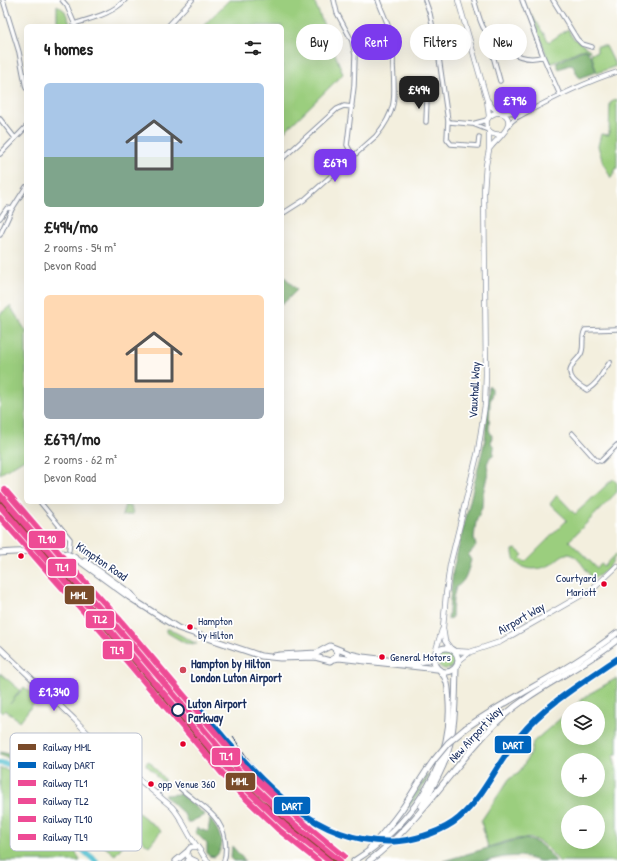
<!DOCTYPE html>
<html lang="en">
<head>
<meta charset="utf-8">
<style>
	:root { --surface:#fff; --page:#f6f6f6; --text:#222; --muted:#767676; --accent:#7c3aed }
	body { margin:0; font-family:"Patrick Hand",sans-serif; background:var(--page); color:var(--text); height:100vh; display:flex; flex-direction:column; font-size:15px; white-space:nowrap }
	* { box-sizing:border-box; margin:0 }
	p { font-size:13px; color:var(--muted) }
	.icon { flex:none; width:22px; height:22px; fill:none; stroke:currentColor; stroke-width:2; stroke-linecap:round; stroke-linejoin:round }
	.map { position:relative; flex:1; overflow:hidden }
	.details { position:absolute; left:24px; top:24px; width:260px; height:480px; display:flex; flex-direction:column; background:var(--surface); border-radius:6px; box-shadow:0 4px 16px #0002 }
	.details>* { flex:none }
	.banner { position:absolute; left:296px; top:24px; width:261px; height:36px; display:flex; gap:8px }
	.controls { position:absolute; left:561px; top:701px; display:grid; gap:8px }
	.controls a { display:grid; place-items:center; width:44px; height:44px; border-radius:50%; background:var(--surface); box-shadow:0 4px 16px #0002; font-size:20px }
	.price { position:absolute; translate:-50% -34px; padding:0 9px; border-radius:8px; background:var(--accent); color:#fff; font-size:13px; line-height:26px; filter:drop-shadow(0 1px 2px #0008) }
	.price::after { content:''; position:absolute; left:50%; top:24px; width:12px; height:9px; margin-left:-6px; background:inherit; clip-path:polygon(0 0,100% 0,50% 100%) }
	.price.current { background:#222; color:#fff }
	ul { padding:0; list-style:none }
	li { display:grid; align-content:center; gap:8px; height:212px; padding:0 20px }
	li span { display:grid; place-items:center; height:124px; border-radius:6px; color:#555 }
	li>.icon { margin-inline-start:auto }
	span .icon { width:72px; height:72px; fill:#fffc; stroke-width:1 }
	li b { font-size:17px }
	h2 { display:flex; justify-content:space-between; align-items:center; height:48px; padding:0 20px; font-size:17px }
	.chip { padding:0 14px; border-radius:18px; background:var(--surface); box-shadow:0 4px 16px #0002; font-size:14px; line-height:36px }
	.chip.current { background:var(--accent); color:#fff }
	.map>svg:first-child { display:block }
	.green { fill:#9bce7e; stroke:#5b7e6e; fill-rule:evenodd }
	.forest { fill:#7cb16d; stroke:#4c7066 }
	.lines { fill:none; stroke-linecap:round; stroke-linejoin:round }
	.river { stroke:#55c0d0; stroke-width:6 }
	.minor-casing { stroke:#878f9e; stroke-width:5.5 }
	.major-casing { stroke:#878f9e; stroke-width:6 }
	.highway-casing { stroke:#878f9e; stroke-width:7 }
	.minor { stroke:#fff; stroke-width:3.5 }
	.major { stroke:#fff; stroke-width:4.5 }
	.highway { stroke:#fff; stroke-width:5 }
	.tram { stroke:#1b2f5e; stroke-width:1 }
	.highway-bridge-casing { stroke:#878f9e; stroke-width:7; stroke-linecap:butt }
	.highway-bridge { stroke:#fff; stroke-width:5 }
	.rail-1-casing { stroke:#fff; stroke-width:9 }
	.rail-2-casing { stroke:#fff; stroke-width:9 }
	.rail-3-casing { stroke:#fff; stroke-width:9 }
	.rail-4-casing { stroke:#fff; stroke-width:9 }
	.rail-5-casing { stroke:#fff; stroke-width:9 }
	.rail-6-casing { stroke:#fff; stroke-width:9 }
	.rail-1 { stroke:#7a4b2a; stroke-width:6 }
	.rail-2 { stroke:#0065bd; stroke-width:6 }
	.rail-3 { stroke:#ee4b95; stroke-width:6 }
	.rail-4 { stroke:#ee4b95; stroke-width:6 }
	.rail-5 { stroke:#ee4b95; stroke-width:6 }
	.rail-6 { stroke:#ee4b95; stroke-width:6 }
	.bus-dot { fill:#e4002b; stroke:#fff; stroke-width:1.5 }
	.poi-dot { fill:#d1495b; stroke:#fff; stroke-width:1.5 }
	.stop-dot { fill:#fff; stroke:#1b2f5e; stroke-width:2 }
	.labels { text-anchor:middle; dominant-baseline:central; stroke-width:3.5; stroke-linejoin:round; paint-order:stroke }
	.bus-label { font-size:11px; fill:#1b2f5e; stroke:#fff; text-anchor:start }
	.street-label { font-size:12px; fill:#1b2f5e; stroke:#fff }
	.poi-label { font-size:12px; font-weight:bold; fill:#1b2f5e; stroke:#fff; text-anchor:start }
	.stop-label { font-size:12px; font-weight:bold; fill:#1b2f5e; stroke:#fff; text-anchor:start }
	.key { fill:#fff; stroke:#bbc1cf; stroke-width:1 }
	.key-label { font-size:11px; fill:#1b2f5e }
	.line-badge { stroke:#fff; stroke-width:1.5 }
	.badge-label { font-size:11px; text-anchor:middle; font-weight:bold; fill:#fff }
</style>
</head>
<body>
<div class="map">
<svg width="617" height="861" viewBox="0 0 617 861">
	<rect width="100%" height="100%" fill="#fff"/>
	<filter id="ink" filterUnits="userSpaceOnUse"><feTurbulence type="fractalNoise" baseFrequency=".025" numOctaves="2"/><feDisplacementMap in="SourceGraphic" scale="8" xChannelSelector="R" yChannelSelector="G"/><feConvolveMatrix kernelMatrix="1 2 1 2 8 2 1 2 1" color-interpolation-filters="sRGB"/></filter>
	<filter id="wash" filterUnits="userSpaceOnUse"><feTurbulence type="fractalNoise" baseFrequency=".012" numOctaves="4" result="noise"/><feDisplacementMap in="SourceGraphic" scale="16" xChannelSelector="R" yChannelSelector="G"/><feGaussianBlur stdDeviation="0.9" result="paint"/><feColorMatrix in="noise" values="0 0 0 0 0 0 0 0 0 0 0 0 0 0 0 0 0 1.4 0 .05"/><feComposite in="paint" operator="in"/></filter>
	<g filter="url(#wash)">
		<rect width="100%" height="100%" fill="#f3efde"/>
		<path class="green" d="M229,0H310L315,3L343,74L282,134V26H203Z
			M57,5L65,11L71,26H58L57,20Z
			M531,14L549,42L568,29L572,37L590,50L589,52L586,49L580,50L550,64Z
			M597,46H606L616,66L597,73L591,53L597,52Z
			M617,99V167L611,178L603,163L598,146L601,134L609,135L610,103Z
			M10,306L26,331V458L0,474V314Z
			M613,479L617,483V492L569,541L597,568L601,564L604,566L614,555L616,556C613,559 613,561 611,564C607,570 598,578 592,578C586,571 578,555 569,554C561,553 556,562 550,565C536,572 512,571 513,550L516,549L523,555L520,558L525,562L567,520L550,504L557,495L575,514Z
			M125,504H126L127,506H131L133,514L122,516Z
			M166,629H169L197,644L185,643L166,632Z
			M437 660a9 9 0 1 1 18 0a9 9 0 1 1-18 0Z
			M0,673L20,690L10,704L24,687L38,698L20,721L5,710L2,713L0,711Z
			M615,679H617V754L613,755L617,772V861H559C553,855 547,847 541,843C526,832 503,843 488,847L481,821L509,779L519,773L531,752L533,742L568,712V738H598V708H572L589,694ZM568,760H598V790H568ZM568,812H598V842H568Z
			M149,761L164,779V782L160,780V779L155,775L156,774L146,765V763Z
			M0,768L29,775L53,804L80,861H0Z
			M131,807L161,831L149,846L131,831L133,833L115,855L100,843Z"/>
		<path class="forest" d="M586,50L591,56L596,72L579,78L572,64L559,69L556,63L580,51Z
			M282,274L297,290L282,305Z
			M489,385L492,388V393L490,402L489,430L492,436L491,443L494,447L493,455L490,457L487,464L488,472L483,494L482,507L476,522L474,538L476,546L468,555L471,560C468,570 466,582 456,587L453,598L452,618L448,619L453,570L485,440Z
			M0,752L35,760L32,767L0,755Z
			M427,775L429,776L417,797L400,818L399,817Z
			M180,794L205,815L188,823L184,814L164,795Z
			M210,819C219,830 227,846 215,857L209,856L207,853V844L195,832L197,828L208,832Z
			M523,839C541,841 544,848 556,861H539L521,856L504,857L485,861H443L512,841Z
			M232,846L245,861H234L231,858Z"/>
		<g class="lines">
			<path class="river" d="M0,763C6,765 13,763 19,764C36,769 52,779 63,793C59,819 75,846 96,861"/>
		</g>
	</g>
	<g filter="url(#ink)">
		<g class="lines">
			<g class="minor-casing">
				<path id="minor" d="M3,0L19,52L26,88
					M62,0L67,6L75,25
					M334,0L337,13L352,41L355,55L354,86L347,145L353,156
					M425,0L430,14L439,58L448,121L447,139L451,144L478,146L479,137
					M474,0C477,9 479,19 483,27C493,44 522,65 543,56
					M522,0L543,56L560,95
					M553,0L577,39L582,44L592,47
					M74,24C92,18 112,14 125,0
					M168,26L192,0
					M498,43L492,50V52L500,81
					M502,113L524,112
					M0,119L15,138
					M448,121L450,122L472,124L487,120
					M426,122L427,99
					M473,124L488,130
					M508,126L512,121L516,118C549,100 582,83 617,72
					M0,154L26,127
					M282,159L337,109L344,106L352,107
					M282,214L304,200L376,136C397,111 395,97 393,66C393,57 394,47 392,38C389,25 382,12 378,0
					M0,218L7,208L12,209
					M0,235L12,209L26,187
					M610,362C601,373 601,381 587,390C578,385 564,376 573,364C576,359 581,357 582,351C584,344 581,337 585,330L617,329
					M572,433L596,460L601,461L617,445
					M40,502L70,539L69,550
					M177,785C194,803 221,812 225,840C226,847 226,854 224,861
					M157,794L163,788L164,784"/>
			</g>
			<g class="major-casing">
				<path id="major" d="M458,0L487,100L489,116
					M488,101L492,107L499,112
					M490,148C494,142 507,132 508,125C511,112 493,108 487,120C485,130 491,136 502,134
					M0,648L74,719L105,751L172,807C183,819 188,836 199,849C203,853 203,858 208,861
					M451,649L445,641L443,628L446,594L450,565L478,451L485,405L486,374L484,191L486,165L489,150V132
					M454,651L470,652L500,642L594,588L617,566
					M435,653L442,630
					M458,663L460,660L470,652
					M196,861L189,858C186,854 187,850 191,847H197"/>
			</g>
			<g class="highway-casing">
				<path id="highway" d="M0,553C23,552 54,547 74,557L129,597L178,628L261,656L280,658L315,657L330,661L336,657L337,653L335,649
					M85,561L131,594L135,599
					M434 660a12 12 0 1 1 24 0a12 12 0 1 1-24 0Z
					M274,656L280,655L317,653L330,646L350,654L363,657L411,663L426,661L434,657
					M334,659L339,658L437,669
					M466,728C515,694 570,670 617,633
					M421,807C430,791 440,776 446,758C456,727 455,700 456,667
					M370,848C381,836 392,823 402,809C413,793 422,776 434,760
					M176,861L187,852
					M188,861L192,860
					M354,861C407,828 453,769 449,703C448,692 449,680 441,672
					M369,861C420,823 452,766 497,722C531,689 579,670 617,640"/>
			</g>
			<use href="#minor" class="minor"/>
			<use href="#major" class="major"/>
			<use href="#highway" class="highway"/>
			<path class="tram" d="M233,737C244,753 254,768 268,782C293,808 335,836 371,842C400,847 434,836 456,817C487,791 501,750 530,722C556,697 587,677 617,656"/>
			<g class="highway-bridge-casing">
				<path id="highway-bridge" d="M434,760L448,743L466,728"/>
			</g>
			<use href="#highway-bridge" class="highway-bridge"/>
			<g class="rail-1-casing">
				<path id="rail-1" d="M0,501L216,757L262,803L334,861"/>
			</g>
			<g class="rail-2-casing">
				<path id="rail-2" d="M199,708C251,769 309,849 400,841C418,839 444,831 459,818C485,796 497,762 520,736C546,704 583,682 617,659"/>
			</g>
			<g class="rail-3-casing">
				<path id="rail-3" d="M0,495L60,565L114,624L243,776L289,820L340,861"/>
			</g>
			<g class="rail-4-casing">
				<path id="rail-4" d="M0,506L55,570L109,629L238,781L284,825L329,861"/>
			</g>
			<g class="rail-5-casing">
				<path id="rail-5" d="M5,490L65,560L119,619L248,771L294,815L344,856"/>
			</g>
			<g class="rail-6-casing">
				<path id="rail-6" d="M0,517L50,574L103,633L232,785L279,830L318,861"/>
			</g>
			<use href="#rail-1" class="rail-1"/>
			<use href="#rail-2" class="rail-2"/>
			<use href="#rail-3" class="rail-3"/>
			<use href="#rail-4" class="rail-4"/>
			<use href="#rail-5" class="rail-5"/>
			<use href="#rail-6" class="rail-6"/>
		</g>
	</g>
	<g class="bus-dot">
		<circle cx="21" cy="556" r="3.5"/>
		<circle cx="604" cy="584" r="3.5"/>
		<circle cx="190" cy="627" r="3.5"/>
		<circle cx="382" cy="657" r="3.5"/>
		<circle cx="183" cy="744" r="3.5"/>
		<circle cx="151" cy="784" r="3.5"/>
	</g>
	<circle class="poi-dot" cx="183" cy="670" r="4"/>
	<circle class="stop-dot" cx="178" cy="710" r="6"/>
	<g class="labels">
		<g class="bus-label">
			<text x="596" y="578" text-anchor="end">Courtyard<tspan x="596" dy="14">Mariott</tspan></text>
			<text x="198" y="621">Hampton<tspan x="198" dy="14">by Hilton</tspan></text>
			<text x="390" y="657">General Motors</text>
			<text x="158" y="784">opp Venue 360</text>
		</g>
		<g class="street-label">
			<text transform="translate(474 390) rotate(-87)">Vauxhall Way</text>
			<text transform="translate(102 561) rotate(34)">Kimpton Road</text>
			<text transform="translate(521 618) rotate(-30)">Airport Way</text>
			<text transform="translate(475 734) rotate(-47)">New Airport Way</text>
		</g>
		<g class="poi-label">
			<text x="191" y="663">Hampton by Hilton<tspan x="191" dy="14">London Luton Airport</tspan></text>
		</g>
		<g class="stop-label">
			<text x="188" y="703">Luton Airport<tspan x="188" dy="14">Parkway</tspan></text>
		</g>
	</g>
	<rect x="10" y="733" width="132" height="118" rx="6" class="key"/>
	<rect x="18" y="744" width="18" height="6" fill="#7a4b2a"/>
	<rect x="18" y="762" width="18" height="6" fill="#0065bd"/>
	<rect x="18" y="780" width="18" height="6" fill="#ee4b95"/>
	<rect x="18" y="798" width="18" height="6" fill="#ee4b95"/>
	<rect x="18" y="816" width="18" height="6" fill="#ee4b95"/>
	<rect x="18" y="834" width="18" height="6" fill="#ee4b95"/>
	<g class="key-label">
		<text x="43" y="751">Railway MML</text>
		<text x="43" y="769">Railway DART</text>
		<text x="43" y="787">Railway TL1</text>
		<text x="43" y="805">Railway TL2</text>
		<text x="43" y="823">Railway TL10</text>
		<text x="43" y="841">Railway TL9</text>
	</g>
	<g class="line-badge">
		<rect x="28" y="530" width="38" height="19" rx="4" fill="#ee4b95"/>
		<rect x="47" y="558" width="30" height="19" rx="4" fill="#ee4b95"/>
		<rect x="64" y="585" width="31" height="20" rx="4" fill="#7a4b2a"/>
		<rect x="85" y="610" width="30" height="19" rx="4" fill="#ee4b95"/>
		<rect x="102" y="640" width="31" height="20" rx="4" fill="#ee4b95"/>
		<rect x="494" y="735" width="38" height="19" rx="4" fill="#0065bd"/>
		<rect x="211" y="747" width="30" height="19" rx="4" fill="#ee4b95"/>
		<rect x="225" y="772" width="31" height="19" rx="4" fill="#7a4b2a"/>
		<rect x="273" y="796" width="38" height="19" rx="4" fill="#0065bd"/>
	</g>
	<g class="badge-label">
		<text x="47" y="543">TL10</text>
		<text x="62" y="571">TL1</text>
		<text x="79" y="599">MML</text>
		<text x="100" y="623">TL2</text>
		<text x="117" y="654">TL9</text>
		<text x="513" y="749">DART</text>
		<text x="226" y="760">TL1</text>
		<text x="240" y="785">MML</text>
		<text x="292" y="810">DART</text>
	</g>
</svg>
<div class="controls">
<a><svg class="icon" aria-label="layers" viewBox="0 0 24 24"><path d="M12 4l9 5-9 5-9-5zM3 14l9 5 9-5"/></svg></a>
<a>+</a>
<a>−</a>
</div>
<b class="price current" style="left:419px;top:110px">£494</b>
<b class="price" style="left:515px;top:121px">£796</b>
<b class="price" style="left:335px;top:183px">£679</b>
<b class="price" style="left:54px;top:712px">£1,340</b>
<div class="banner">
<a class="chip">Buy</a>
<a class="chip current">Rent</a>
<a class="chip">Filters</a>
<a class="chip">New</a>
</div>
<section class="details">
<h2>4 homes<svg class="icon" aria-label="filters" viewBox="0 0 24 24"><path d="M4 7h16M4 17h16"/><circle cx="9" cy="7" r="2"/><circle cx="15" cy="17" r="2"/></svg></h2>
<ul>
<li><span style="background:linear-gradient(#a9c7e8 60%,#7fa58c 0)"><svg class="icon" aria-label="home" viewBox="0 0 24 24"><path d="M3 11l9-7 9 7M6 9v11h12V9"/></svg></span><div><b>£494/mo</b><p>2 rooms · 54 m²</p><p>Devon Road</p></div></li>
<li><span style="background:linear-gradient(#ffd9b3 75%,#9aa5b1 0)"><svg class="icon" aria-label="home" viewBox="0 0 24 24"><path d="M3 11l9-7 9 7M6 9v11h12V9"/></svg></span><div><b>£679/mo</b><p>2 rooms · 62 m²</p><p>Devon Road</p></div></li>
</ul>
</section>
</div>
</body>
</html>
